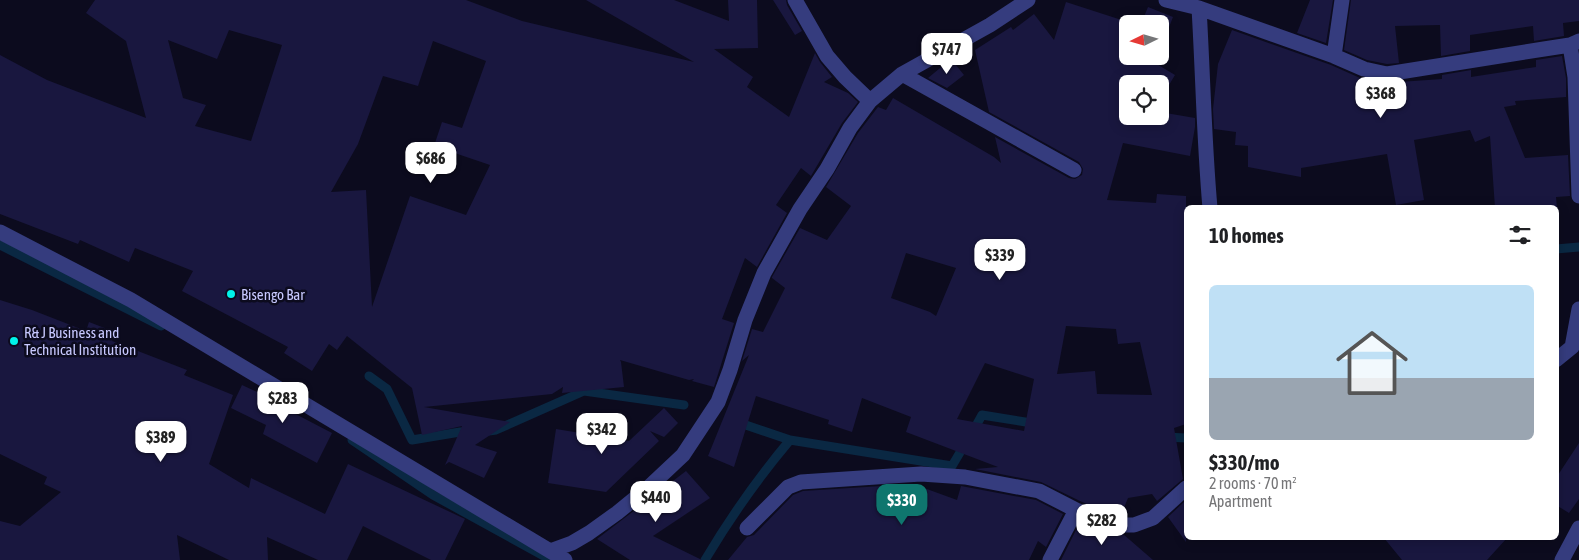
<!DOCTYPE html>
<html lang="en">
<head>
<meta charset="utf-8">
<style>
	:root { --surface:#fff; --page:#f2f2f2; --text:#202124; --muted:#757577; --accent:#0f766e }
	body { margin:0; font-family:"Asap Condensed",sans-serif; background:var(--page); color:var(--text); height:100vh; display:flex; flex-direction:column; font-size:19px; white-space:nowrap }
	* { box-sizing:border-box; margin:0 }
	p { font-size:16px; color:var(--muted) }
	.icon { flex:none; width:28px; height:28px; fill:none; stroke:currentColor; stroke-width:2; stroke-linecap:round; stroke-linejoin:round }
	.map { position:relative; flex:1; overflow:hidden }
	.side { position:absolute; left:1184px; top:205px; width:375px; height:335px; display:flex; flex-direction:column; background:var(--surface); border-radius:8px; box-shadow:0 2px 12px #0003 }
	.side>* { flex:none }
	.needle { width:32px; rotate:265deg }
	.tools { position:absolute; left:1119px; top:15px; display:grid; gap:10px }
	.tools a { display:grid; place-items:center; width:50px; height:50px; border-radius:8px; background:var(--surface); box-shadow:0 2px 12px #0003; font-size:25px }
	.price { position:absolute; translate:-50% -42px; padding:0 11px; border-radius:10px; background:#fff; color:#222; font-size:16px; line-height:32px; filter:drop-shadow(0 1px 2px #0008) }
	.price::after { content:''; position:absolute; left:50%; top:30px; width:15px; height:11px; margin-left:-8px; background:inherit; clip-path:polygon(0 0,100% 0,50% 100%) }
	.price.active { background:var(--accent); color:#fff }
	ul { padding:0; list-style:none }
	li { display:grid; align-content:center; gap:10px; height:265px; padding:0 25px }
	li span { display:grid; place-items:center; height:155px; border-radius:8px; color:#555 }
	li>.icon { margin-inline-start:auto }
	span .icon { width:90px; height:90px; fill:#fffc; stroke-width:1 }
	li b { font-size:21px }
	h2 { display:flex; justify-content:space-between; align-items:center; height:60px; padding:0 25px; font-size:21px }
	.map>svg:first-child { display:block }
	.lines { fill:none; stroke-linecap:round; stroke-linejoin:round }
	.stream { stroke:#0a2843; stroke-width:9 }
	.building { fill:#19173f; fill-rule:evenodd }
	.street { stroke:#353c7e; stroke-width:15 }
	.poi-dot { fill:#00f3ea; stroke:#0c0b1e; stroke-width:2 }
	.labels { text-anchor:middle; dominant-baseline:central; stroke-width:5; stroke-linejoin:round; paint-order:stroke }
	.poi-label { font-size:15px; fill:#c8c9ff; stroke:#0c0b1e; text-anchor:start }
</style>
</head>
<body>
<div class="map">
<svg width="1579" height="560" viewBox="0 0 1579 560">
	<rect width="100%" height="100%" fill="#0c0b1e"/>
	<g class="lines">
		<path class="stream" d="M0,245L161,326
			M1556,249L1579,247
			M369,376L387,389L412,440L460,432H471
			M737,422L790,440
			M489,431L496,430L584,391L684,405
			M972,433L982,415L1038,424
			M1165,437L1186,438
			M352,440L433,495L551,560
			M705,560C730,518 758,478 790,440L952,466L965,444"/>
	</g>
	<path class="building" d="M95,0H466L522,21L694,62L586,0H674L729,21L728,0H757L758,48L714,49L753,77L747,87L789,117L815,53L820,62L832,77L824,82L848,93L858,102L842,123L811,176L801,168L776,205L787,213L757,267L745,258L722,319L734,323L714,387L692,381L694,379L689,380L620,360L621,362L624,387L562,393L563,387L552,394L424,407L510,422L475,445L497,452L484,478L449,462L445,465L462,426L422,435L412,388L347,336L337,350L329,344L312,371L284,353L288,347L182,291L193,271L135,248L129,262L80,240L78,244L0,214V55L47,80L146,118L126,41L86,13ZM229,30L282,45L251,141L195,126L206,105L183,98L168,40L217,59ZM433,41L486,61L462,128L442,122L434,146L490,165L466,215L410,196L372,307L366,190L331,192L358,144L383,76L418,86Z
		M773,0H786L787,5L802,31L795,35Z
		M1310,0H1333L1326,43L1297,33Z
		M1351,0H1579V21L1563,23L1564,36L1534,41L1533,26L1470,35V51L1441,56L1440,25L1395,26L1399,63L1387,64L1367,60L1344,50Z
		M1066,2L1134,24H1128V56H1158L1155,63L1175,75L1160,100V84H1128V116H1160V112L1195,118V127L1190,156L1123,143L1107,200L1156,203L1157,194L1186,196V424L1174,428L1183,479L1157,501L1152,494L1128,498L1121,515L1106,512L1080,501L1041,482L975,469L998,467L906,432L911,417L862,398L852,432L828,424L829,420L756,396L734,467L708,456L749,355L742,361L752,329L763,332L785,288L772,278V277L800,228L827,240L851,206L826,187L858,133L878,107L886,110L893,98L994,157L1001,163L995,137L1069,178L1075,179L1082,175L1083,169L1079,162L989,112L975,50L1011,27L1013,30L1034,14L1054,40ZM906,253L956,268L936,316L930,312L891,298ZM1066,326L1116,329L1118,344L1140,342L1152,395L1097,394L1095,371L1057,374ZM985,363L1034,379L1024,431L957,419Z
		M1148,7L1173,17L1160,50V24H1141Z
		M1232,30L1331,65L1360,78L1385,83L1442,79V75L1471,70V77L1536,67V60L1562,56L1566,78V97L1515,101L1516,105L1504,107L1525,158L1568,155L1570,196L1556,197L1557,208H1495L1490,136L1475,142L1470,130L1414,140L1424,200L1396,205L1387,154L1301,168V177L1248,167V146L1235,145L1236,132L1214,129L1213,109L1218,64Z
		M951,59L964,75L947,88L928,78Z
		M0,300L32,310L86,331L89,322L115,332L112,341L187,370L184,375L233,395L209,464L249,488L251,478L325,514L348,464L465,519L445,560H431L363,526L347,560H318L267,537L268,560H229L177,535L180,560H0V521L20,526L61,492L44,484L47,477L0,454Z
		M242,385L285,405L284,408L332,433L317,463L263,434L266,425L231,408Z
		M664,408L678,423L664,437L650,431L659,441L606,492L548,483L556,429L629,441Z
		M1579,443V499L1569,513L1556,505V478Z
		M686,471L710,498L653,536L702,560H630L597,539Z
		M913,484L957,500L961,486L1036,500L1063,514L1046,547L1038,541L1029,560H728L747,537L754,535L793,495L803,491Z
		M1186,500V542L1168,517Z
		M1080,522L1101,530L1123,534L1153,560H1061Z
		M1384,538H1507L1487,560H1402Z"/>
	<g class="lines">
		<path class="street" d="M795,0L827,56L845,77L870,101
			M1166,0L1199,8L1334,56L1364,69L1387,74L1544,49L1570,45L1579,41
			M1199,8C1203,75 1204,141 1210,208
			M1570,45L1575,77L1579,196
			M1334,56L1342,0
			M902,74L1074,170
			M0,232L131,300L565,560
			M1556,360L1572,347L1579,309
			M747,528L788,487L801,482L921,474L965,477L1039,491L1076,510L1103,521L1121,525H1134L1153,518L1186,488
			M550,551L572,543L589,533L617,513L650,486L683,455L718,402L730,370L745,320L764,273L800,209L827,169L850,128L870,101L902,74L990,25L1028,0
			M1050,560L1076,510
			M1562,560L1579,528"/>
	</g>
	<g class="poi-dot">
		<circle cx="231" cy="294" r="5"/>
		<circle cx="14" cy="341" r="5"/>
	</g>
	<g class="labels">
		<g class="poi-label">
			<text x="241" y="294">Bisengo Bar</text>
			<text x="24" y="332">R&amp; J Business and<tspan x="24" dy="17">Technical Institution</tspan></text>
		</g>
	</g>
</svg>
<div class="tools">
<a><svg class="needle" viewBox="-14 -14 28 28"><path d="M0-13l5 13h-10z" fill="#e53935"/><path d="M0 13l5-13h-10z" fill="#757577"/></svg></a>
<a><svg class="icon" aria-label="locate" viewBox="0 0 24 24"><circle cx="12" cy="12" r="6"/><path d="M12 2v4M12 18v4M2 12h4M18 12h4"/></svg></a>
</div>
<b class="price" style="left:947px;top:75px">$747</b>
<b class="price" style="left:1381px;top:119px">$368</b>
<b class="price" style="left:431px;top:184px">$686</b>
<b class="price" style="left:1000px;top:281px">$339</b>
<b class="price" style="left:283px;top:424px">$283</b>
<b class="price" style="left:602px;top:455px">$342</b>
<b class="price" style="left:161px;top:463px">$389</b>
<b class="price" style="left:656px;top:523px">$440</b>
<b class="price active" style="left:902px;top:526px">$330</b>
<b class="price" style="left:1102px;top:546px">$282</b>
<section class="side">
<h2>10 homes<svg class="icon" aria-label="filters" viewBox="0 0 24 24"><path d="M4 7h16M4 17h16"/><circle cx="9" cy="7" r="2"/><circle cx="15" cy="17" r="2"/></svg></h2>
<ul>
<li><span style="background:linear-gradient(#bfe0f5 60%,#9aa5b1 0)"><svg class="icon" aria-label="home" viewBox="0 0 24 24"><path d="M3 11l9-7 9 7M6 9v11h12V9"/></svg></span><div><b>$330/mo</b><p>2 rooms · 70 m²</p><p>Apartment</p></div></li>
</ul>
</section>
</div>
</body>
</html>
